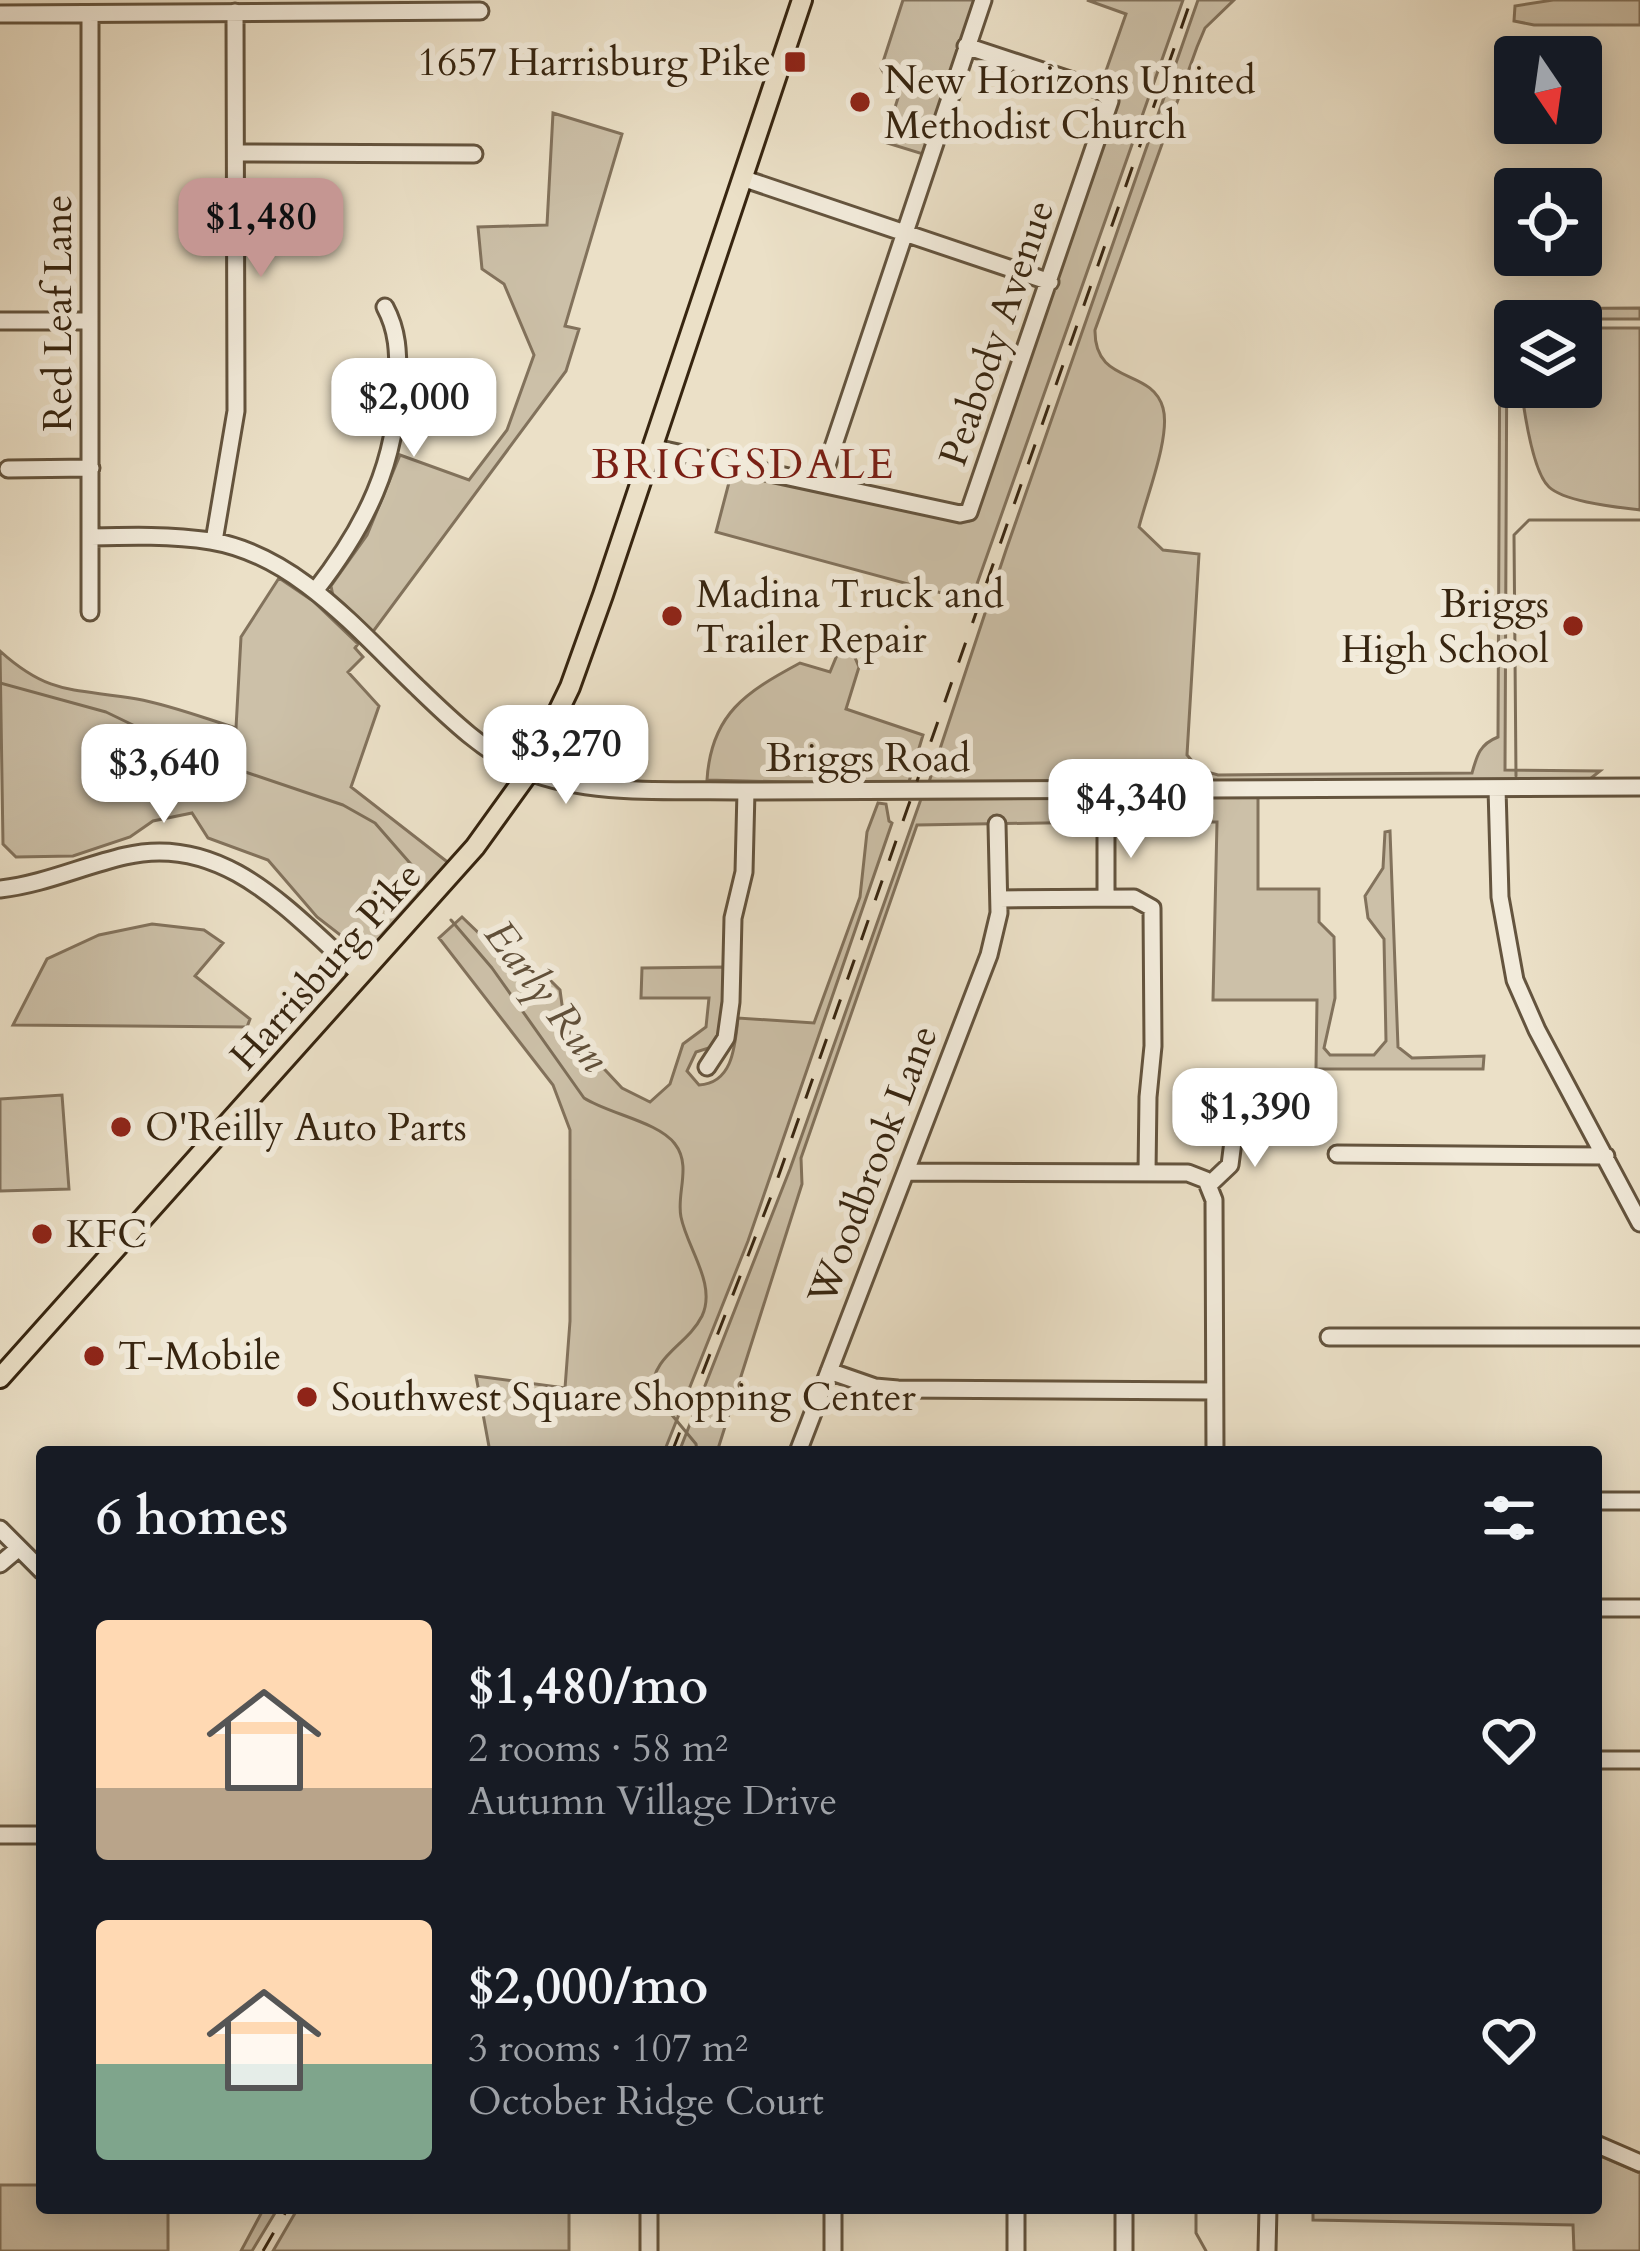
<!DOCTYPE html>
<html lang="en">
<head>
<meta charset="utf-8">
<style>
	:root { --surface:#171b24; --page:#242831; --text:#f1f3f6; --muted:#9ea1a6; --accent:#c59692 }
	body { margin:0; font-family:Cardo,serif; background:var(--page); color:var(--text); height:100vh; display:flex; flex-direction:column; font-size:45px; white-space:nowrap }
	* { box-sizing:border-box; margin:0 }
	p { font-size:39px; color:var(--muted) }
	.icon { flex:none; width:66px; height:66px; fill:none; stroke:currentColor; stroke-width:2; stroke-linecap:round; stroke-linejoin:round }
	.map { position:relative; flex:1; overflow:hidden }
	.panel { position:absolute; left:36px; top:1446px; width:1566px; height:768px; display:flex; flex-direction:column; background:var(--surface); border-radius:12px; box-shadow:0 6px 30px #0003 }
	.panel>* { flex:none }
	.needle { width:78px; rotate:167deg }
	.fabs { position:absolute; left:1494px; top:36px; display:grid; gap:24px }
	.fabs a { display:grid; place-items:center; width:108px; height:108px; border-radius:12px; background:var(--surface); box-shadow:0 6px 30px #0003; font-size:60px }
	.price { position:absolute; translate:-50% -102px; padding:0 27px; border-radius:24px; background:#fff; color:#222; font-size:39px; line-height:78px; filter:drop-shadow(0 3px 6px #0008) }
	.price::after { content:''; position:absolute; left:50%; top:72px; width:36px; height:27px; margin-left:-18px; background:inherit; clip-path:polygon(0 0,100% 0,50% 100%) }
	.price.active { background:var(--accent); color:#111 }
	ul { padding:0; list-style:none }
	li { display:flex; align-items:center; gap:36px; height:300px; padding:0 60px }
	li span { display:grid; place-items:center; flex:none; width:336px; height:240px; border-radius:12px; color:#555 }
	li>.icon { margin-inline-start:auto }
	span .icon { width:144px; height:144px; fill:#fffc; stroke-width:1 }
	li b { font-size:51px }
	h2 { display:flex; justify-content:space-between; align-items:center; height:144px; padding:0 60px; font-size:51px }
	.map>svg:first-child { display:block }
	.green { fill:#ccc0a8; stroke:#82725c; stroke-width:3 }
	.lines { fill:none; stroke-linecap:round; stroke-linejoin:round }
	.stream { stroke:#7e6f59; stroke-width:3 }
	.minor-casing { stroke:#64543e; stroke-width:21 }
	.major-casing { stroke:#372510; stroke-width:24 }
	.minor { stroke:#f2ebdb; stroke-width:15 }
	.major { stroke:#ebe0c7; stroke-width:18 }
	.rail { stroke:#372510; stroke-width:3; stroke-dasharray:21 21; stroke-linecap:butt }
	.poi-dot { fill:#8f2418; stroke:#f2ebdb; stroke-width:4.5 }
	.labels { text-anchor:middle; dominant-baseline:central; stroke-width:12; stroke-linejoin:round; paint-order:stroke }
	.poi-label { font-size:39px; fill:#372510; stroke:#f2ebdb; text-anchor:start }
	.street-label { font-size:39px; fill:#372510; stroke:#f2ebdb }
	.neighbourhood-label { font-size:42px; letter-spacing:3px; fill:#7a1f14; stroke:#f2ebdb }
	.water-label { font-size:42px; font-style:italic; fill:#61503a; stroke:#f2ebdb }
</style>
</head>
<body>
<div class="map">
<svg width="1640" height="2251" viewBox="0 0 1640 2251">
	<rect width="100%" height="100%" fill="#ebe0c7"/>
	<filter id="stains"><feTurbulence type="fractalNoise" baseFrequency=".00167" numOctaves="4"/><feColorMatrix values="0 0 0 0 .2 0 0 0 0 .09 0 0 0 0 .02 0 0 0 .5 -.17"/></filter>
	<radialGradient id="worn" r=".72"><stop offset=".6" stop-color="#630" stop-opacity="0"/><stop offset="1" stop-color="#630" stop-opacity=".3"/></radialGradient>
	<path class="green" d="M903,0H979L926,155L884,142L898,98L881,68Z
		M1087,0H1183L971,601L716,532L732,471L969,521L974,518L1115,104L1101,85L1126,14Z
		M1198,0H1234L1205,28L1197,47L1095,330C1094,386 1152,367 1163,408C1171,436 1146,498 1139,527L1163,550L1199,554L1187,755L1200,770L1218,775L1472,773C1477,755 1480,744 1498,737L1500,309L1640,308V319H1507L1505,770L1600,771L1585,783L928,785L1006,550Z
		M1553,0H1640V25H1534L1514,21L1515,6Z
		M553,113L622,134L565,326L579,329L566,371L372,633L333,596L331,586L367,535L400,455L469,480L507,430L534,355L504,284L482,269L478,227L547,225Z
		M1581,328H1640V510C1617,507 1565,502 1549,487C1532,471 1524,410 1521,387H1581Z
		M279,578L313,601L358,644L355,648L363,657L348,672L379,706L351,787L450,864L366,955L317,917L268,860L208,838L192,813L153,821L130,837L73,856L16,857L3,844L0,651C51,697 76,688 137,699C170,705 204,718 236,728L241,637Z
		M840,648L853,653L859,667L846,709L923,735L908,785L707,780C711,714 746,692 800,663L830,672Z
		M1258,795V889H1319V922L1334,937L1335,998L1324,1048L1330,1055H1374L1386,1041L1384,939L1368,918L1365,896L1383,868L1385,832L1390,831L1398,1047L1412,1058L1484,1056L1483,1069H1316L1317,1000H1213L1217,822H1113L1112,809L1124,797Z
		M1088,798L1101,806L1100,822L917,825L801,1158L802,1184L717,1452H679L790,1169L921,799Z
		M878,803L886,804L889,821L892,823L748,1241L664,1452H490L476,1376L565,1388L570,1321V1130L553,1085L439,938L462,917L514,967L549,979L560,990L565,1027L622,1088L650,1102L670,1084L683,1044L706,1027L709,998H641L642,968L725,967L720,1038L712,1047L696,1052L687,1071L699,1085C733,1083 735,1046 738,1018L814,1023L860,897L867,832Z
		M152,924L204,930L223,943L195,976L250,1019L247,1027L13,1025L47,959L99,935Z
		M62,1095L69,1189L0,1191V1099Z
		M1596,2154L1640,2173V2251H1574L1573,2225L1313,2220V2208H1596Z
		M42,2185V2208H168V2251H0V2185Z
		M264,2208H278L252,2251H241Z
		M298,2208H569V2251H273Z"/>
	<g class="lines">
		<path class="stream" d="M0,683L106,712L195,755L343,805L375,823L423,878
			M1516,776L1514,535L1529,520H1640
			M451,920L492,968L584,1098C609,1114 659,1122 675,1144C692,1166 676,1194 681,1217C687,1248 717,1284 702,1316C687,1346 653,1354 652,1391L696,1444L697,1452
			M1196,2208V2233L1206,2251"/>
		<g class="minor-casing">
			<path id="minor" d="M0,14L480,11
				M90,14V612
				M236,153L474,154
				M742,178L1050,282
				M0,321H90
				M655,448L960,514L969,512L1110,101L1100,90L966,46
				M8,469L91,468
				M821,483L983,0
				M91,537C131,536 171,535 211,541C296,555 358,631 418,688C450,719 485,753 527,771C593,797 676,789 746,791L1640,787
				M214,541L236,411L235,12
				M315,591C365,527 398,462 398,379C398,353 398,331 385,307
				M1497,788L1500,897L1515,980L1537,1030L1640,1223
				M1106,790V898
				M0,889C44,884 82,866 125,856C226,832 293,916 361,975
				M999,899L1134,898L1152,908L1153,1046L1148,1097L1147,1172
				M707,1067L726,1038L731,1002L733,918L744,872L746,791
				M1337,1154L1606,1156
				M906,1172L1188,1173L1206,1180L1214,1200L1215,1452
				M1210,1184L1230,1165L1236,1118
				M1329,1337H1640
				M829,1371L875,1387L898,1389L1214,1391
				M798,1452L989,955L999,913L997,824
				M1596,1501H1640
				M0,1529L42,1571
				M0,1564L19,1548
				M1596,1608H1640
				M1596,1760H1640
				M0,1835H42
				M1596,2144L1640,2163
				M833,2208V2251
				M1016,2208V2251
				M649,2251V2208
				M1124,2251V2208
				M1267,2251L1268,2208"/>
		</g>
		<g class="major-casing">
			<path id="major" d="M0,1378L475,847L529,772L570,687L603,595L802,0"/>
		</g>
		<use href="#minor" class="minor"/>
		<use href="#major" class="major"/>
		<path class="rail" d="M672,1452L775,1186L1191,0
			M263,2251L288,2208"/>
	</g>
	<g class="poi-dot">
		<rect x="783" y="50" width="24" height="24" rx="6"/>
		<circle cx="860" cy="102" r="12"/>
		<circle cx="672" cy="616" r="12"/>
		<circle cx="1573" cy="626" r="12"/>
		<circle cx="121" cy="1127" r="12"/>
		<circle cx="42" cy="1234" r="12"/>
		<circle cx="94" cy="1356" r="12"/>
		<circle cx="307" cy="1397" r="12"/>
	</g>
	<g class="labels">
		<g class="poi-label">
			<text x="771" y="62" text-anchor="end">1657 Harrisburg Pike</text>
			<text x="884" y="80">New Horizons United<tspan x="884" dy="45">Methodist Church</tspan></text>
			<text x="696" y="594">Madina Truck and<tspan x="696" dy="45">Trailer Repair</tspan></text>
			<text x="1549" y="604" text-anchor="end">Briggs<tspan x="1549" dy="45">High School</tspan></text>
			<text x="145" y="1127">O'Reilly Auto Parts</text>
			<text x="66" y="1234">KFC</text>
			<text x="118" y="1356">T-Mobile</text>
			<text x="331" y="1397">Southwest Square Shopping Center</text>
		</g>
		<g class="street-label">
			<text transform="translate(58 313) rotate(-90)">Red Leaf Lane</text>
			<text transform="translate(997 333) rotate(-71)">Peabody Avenue</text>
			<text x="868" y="758">Briggs Road</text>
			<text transform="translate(326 966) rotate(-48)">Harrisburg Pike</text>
			<text transform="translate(873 1165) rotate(-69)">Woodbrook Lane</text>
		</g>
		<g class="neighbourhood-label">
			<text x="744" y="464">BRIGGSDALE</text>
		</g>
		<g class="water-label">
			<text transform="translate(547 996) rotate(53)">Early Run</text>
		</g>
	</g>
	<rect width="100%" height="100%" filter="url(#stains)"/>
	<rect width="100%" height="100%" fill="url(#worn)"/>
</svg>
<div class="fabs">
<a><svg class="needle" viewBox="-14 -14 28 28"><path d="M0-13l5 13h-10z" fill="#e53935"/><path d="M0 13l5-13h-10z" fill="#9ea1a6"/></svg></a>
<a><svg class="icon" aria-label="locate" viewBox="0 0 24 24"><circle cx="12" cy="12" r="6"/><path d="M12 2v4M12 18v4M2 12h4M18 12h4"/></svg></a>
<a><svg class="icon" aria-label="layers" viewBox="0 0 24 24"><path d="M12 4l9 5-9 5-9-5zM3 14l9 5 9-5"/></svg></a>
</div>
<b class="price active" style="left:261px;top:280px">$1,480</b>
<b class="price" style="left:414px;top:460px">$2,000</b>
<b class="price" style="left:566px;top:807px">$3,270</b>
<b class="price" style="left:164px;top:826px">$3,640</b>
<b class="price" style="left:1131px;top:861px">$4,340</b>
<b class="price" style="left:1255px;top:1170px">$1,390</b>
<section class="panel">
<h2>6 homes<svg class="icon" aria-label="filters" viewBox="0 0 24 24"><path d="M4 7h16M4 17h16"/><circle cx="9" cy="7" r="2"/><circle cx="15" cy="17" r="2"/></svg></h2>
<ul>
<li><span style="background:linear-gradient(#ffd9b3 70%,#b9a48a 0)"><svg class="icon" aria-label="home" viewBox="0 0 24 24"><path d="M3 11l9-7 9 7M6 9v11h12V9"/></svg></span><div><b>$1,480/mo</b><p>2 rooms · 58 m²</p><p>Autumn Village Drive</p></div><svg class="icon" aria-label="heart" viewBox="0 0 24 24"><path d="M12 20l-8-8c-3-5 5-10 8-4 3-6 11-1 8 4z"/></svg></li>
<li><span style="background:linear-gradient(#ffd9b3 60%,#7fa58c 0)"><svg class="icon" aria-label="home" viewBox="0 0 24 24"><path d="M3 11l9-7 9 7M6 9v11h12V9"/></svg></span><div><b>$2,000/mo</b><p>3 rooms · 107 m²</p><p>October Ridge Court</p></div><svg class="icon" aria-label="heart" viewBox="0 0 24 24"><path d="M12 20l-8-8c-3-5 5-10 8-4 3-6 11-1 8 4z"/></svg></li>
</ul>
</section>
</div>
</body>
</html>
